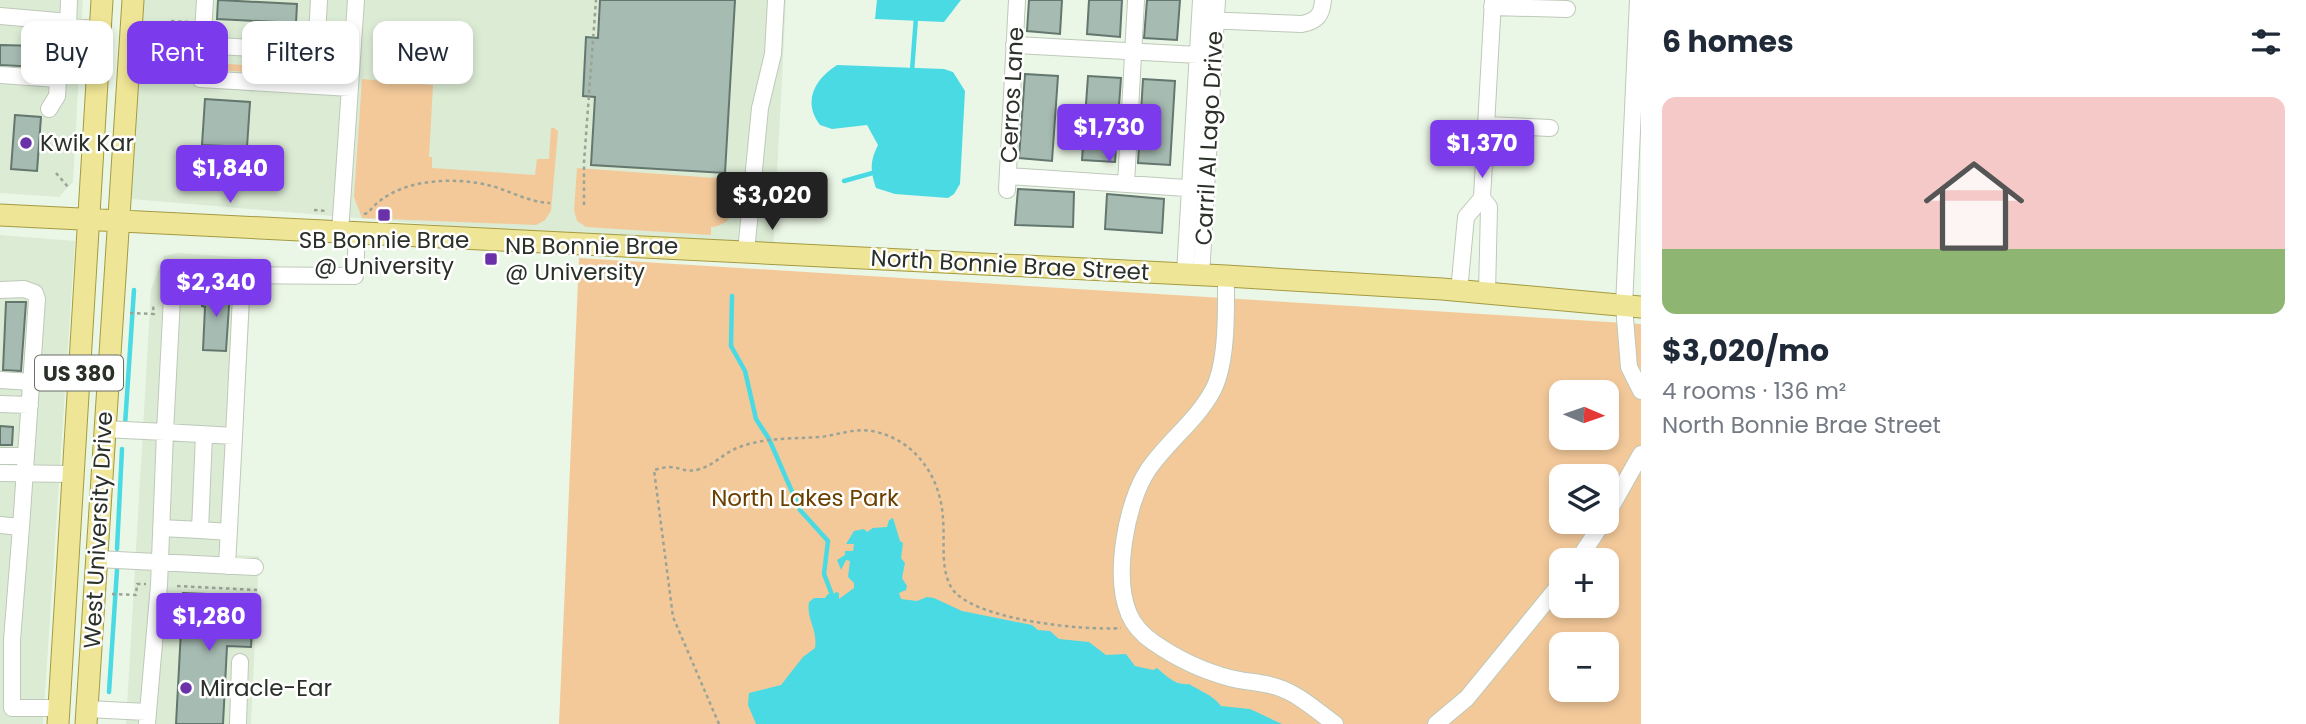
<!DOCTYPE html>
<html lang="en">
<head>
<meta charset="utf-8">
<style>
	:root { --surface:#fff; --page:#f2f2f3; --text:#1f2937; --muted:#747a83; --line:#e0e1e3; --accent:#7c3aed }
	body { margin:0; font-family:Poppins,sans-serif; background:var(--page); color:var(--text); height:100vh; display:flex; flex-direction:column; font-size:26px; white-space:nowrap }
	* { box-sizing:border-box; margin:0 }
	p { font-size:23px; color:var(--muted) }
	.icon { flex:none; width:38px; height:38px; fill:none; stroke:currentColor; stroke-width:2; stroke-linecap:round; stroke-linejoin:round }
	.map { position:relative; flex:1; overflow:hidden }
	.side { display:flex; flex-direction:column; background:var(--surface); width:665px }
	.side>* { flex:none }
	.hud { position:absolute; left:21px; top:21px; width:665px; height:63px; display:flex; gap:14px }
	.needle { width:46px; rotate:92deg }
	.controls { position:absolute; left:1549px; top:380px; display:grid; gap:14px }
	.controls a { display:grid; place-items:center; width:70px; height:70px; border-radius:14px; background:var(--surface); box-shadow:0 4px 10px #0003; font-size:35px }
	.price { position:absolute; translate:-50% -60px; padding:0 16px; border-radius:7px; background:var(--accent); color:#fff; font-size:23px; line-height:46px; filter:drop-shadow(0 2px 4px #0008) }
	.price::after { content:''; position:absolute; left:50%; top:42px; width:21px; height:16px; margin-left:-10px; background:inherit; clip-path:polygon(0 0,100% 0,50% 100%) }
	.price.selected { background:#222; color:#fff }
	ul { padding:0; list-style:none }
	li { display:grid; align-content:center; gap:14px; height:371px; padding:0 21px }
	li+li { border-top:2px solid var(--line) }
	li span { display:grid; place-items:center; height:217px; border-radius:14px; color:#555 }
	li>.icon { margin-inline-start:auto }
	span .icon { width:126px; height:126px; fill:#fffc; stroke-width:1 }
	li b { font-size:30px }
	h2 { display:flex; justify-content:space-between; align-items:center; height:84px; padding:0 21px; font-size:30px }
	.pill { padding:0 24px; border-radius:14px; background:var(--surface); box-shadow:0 4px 10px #0003; font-size:24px; line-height:63px }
	.pill.selected { background:var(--accent); color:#fff }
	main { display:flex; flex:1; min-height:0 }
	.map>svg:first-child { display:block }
	.built { fill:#dbebd4 }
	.green { fill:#f3c99a; fill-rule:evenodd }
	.water { fill:#4adae4 }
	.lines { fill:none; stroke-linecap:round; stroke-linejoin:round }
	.stream { stroke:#4adae4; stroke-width:4.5 }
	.building { fill:#a6bbb2; stroke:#64776f; stroke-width:2 }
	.minor-casing { stroke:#bec9b9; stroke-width:18 }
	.major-casing { stroke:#a39b42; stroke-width:23 }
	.path { stroke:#9aa396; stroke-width:2.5; stroke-dasharray:3.5 3.5; stroke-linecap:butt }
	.minor { stroke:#fff; stroke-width:16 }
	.major { stroke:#efe596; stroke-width:21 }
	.poi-dot { fill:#6a31a8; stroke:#fff; stroke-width:2.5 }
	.labels { text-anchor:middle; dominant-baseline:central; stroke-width:5; stroke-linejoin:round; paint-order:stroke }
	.shield { fill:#fff; stroke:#6b6e69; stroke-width:2 }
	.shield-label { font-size:21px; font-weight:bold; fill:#2b3029 }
	.street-label { font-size:23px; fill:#2b3029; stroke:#fff }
	.poi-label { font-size:23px; fill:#2b3029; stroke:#fff; text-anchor:start }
	.park-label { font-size:23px; fill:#6a4000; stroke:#fff }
</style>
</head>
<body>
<main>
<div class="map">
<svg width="1641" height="724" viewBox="0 0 1641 724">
	<rect width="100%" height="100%" fill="#ebf7e6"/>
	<path class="built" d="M0,0H83L73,182L59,197L0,193Z
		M138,0H786L773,253L131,199Z
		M0,235L75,241L43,724H0Z
		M178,253L253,258L235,555L259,556L251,724H126L151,289L164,256Z"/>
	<path class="green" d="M212,53H215L216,63L324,71L325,61H336L340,64L337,79L220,70L208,65V57Z
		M362,79L433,85L429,157H432V168L535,175L537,159H549L551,128H554L558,131L551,211L545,220L536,225L362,218L354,197Z
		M577,168L729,179C745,196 735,226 711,227V235L586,227L577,221L574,210Z
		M579,258L1641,324V724H559ZM1561,392H1606V438H1561ZM1561,476H1606V522H1561ZM1561,560H1606V606H1561ZM1561,644H1606V690H1561Z"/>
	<path class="water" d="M877,0H961L944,22L875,19Z
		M837,65L944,69L953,72L965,91L960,184L954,194L948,198L895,194L876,188C870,171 870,161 878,145L867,125L832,129L820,125C802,101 815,79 837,65Z
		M893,518L900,541L903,543L901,558L905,563L902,578L907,586L906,590L899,593L901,599L917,601L927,597L934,598L962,611L1032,625L1038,630L1050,631L1059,639L1089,642L1106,655L1126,654L1135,666L1153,670L1157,668C1166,676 1176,686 1189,684C1200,691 1213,695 1221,706L1250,709L1282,724H756L748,705L749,693L781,685L803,657L815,648C818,629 806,620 809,602L814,598H825L828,594L833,595L836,592L839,593V599L854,588V583L848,577L850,561L846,560L841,570L837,560L845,555V551H853L854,544H846L854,531L864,529L867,532L873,528L887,527L889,520Z"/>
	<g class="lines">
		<path class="stream" d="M912,71L916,17
			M844,181L876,172
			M732,296L731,346L745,371L756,419L769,439L800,510L828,541L824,574L834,600
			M125,425L134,290
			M117,549L122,449
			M109,692L117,570"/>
	</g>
	<path class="building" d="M218,0L297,4L296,23L217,19Z
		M600,0H735L725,173L591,165L595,97L583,96L586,37L598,38Z
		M1029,0H1062L1060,34L1027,31Z
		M1089,0H1122L1120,37L1087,34Z
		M1147,0H1180L1177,40L1144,38Z
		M0,45L40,46L39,67L0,65Z
		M1025,74L1058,76L1052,161L1019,158Z
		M1088,76L1121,78L1115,162L1082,160Z
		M1143,79L1175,81L1170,165L1138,163Z
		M205,99L250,102L247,147L202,145Z
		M15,115L41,117L37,171L11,169Z
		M1018,189L1074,192L1073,227L1015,225Z
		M1107,194L1164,199L1162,233L1105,229Z
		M203,289L230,291L226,351L203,350L205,307L202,306Z
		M6,302H26L21,371L3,370Z
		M0,426L13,427L12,445H0Z
		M183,593L254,596L251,647L227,646L223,724H176Z"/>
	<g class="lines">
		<g class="minor-casing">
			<path id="minor" d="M69,0L68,27L100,29
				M205,0L200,79L350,88
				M1638,0L1624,306L1629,367L1641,391
				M1492,7L1567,9
				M0,16L58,21L68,27L61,33L57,96L49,109
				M1206,20L1302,24C1317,21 1322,15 1323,0
				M202,45L352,54
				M1014,45L1198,55
				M316,52L319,0
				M0,75L58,79
				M1486,125L1550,128
				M1008,176L1201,189
				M1126,184L1136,0
				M1007,190L1017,0
				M1482,198L1493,0
				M340,232L356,0
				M746,252L760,108L773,54L776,0
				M1185,274L1201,0
				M1201,276L1217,0
				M1226,276C1226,308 1228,364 1212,392C1196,421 1167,442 1148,470C1126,503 1113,577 1129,614C1134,626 1143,635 1153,642C1176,658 1203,671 1230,678C1245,682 1262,682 1277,687C1299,694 1317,711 1335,724
				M0,290L24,289L35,293L37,299L21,527
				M1459,291L1466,217L1482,198L1489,207L1487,294
				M0,380L32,382
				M0,404L30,405
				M104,429L165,432L172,298C178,281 186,278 203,275L355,276L357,233
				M204,435L200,530L229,532
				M0,456H25
				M0,473L73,474
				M1606,516L1641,454
				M0,525L21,527L12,640V708H59
				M161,528L200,530
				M97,559L255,567
				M1578,560L1603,522
				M227,566L234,436
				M87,709L147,712
				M147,724L159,585L165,432L234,436L242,277
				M238,724L240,662
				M1436,724L1467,698L1561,583"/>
		</g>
		<g class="major-casing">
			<path id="major" d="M0,215L1226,276L1442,289L1641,307
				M58,724L102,0
				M86,724L133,0"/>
		</g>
		<path class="path" d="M171,21L189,22
			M56,173L69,188
			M584,205V162L596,0
			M314,210L326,211
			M364,214L368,213C394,178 453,176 492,186C512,192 529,202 550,203
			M130,313L154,314L153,306
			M177,586L257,590
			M112,594L136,595L137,584H146
			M719,724L673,617L654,470C658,469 665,467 670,467C682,468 687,473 700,469C714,465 724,453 737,448C765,437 791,439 820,437C838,435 854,428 872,431C915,439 941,477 943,519C945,540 940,567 951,587C970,620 1085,631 1121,628"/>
		<use href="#minor" class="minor"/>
		<use href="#major" class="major"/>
	</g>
	<g class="poi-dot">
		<circle cx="26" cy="143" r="7"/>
		<rect x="377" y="208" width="14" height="14" rx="3.5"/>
		<rect x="484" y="252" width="14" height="14" rx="3.5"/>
		<circle cx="186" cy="688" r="7"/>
	</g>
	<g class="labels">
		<rect class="shield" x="35" y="355.5" width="88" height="35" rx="5"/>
		<g class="shield-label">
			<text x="79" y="373">US 380</text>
		</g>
		<g class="street-label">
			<text transform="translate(1012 95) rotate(-87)">Cerros Lane</text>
			<text transform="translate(1209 138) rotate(-87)">Carril Al Lago Drive</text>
			<text transform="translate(1010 265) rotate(3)">North Bonnie Brae Street</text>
			<text transform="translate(98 530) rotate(-87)">West University Drive</text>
		</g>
		<g class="poi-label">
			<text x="40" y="143">Kwik Kar</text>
			<text x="384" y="240" text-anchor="middle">SB Bonnie Brae<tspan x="384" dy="26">@ University</tspan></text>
			<text x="505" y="246">NB Bonnie Brae<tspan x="505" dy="26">@ University</tspan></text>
			<text x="200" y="688">Miracle-Ear</text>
		</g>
		<g class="park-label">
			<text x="805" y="498">North Lakes Park</text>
		</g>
	</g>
</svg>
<div class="controls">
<a><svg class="needle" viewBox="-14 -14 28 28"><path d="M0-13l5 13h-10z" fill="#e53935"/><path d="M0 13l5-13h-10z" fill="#747a83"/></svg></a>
<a><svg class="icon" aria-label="layers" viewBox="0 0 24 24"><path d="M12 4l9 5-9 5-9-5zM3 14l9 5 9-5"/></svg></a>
<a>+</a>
<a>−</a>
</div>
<b class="price" style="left:1109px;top:164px">$1,730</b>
<b class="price" style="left:1482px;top:180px">$1,370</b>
<b class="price" style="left:230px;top:205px">$1,840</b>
<b class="price selected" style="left:772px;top:232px">$3,020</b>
<b class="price" style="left:216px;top:319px">$2,340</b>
<b class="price" style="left:209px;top:653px">$1,280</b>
<div class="hud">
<a class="pill">Buy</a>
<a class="pill selected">Rent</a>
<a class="pill">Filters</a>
<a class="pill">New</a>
</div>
</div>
<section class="side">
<h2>6 homes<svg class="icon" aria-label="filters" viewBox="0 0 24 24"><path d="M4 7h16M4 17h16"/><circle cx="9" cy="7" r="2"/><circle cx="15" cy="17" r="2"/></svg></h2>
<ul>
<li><span style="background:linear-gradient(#f6c9c9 70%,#8fb573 0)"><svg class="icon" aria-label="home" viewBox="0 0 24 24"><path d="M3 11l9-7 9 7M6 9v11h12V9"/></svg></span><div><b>$3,020/mo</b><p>4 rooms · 136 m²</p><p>North Bonnie Brae Street</p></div></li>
</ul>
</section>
</main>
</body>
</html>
